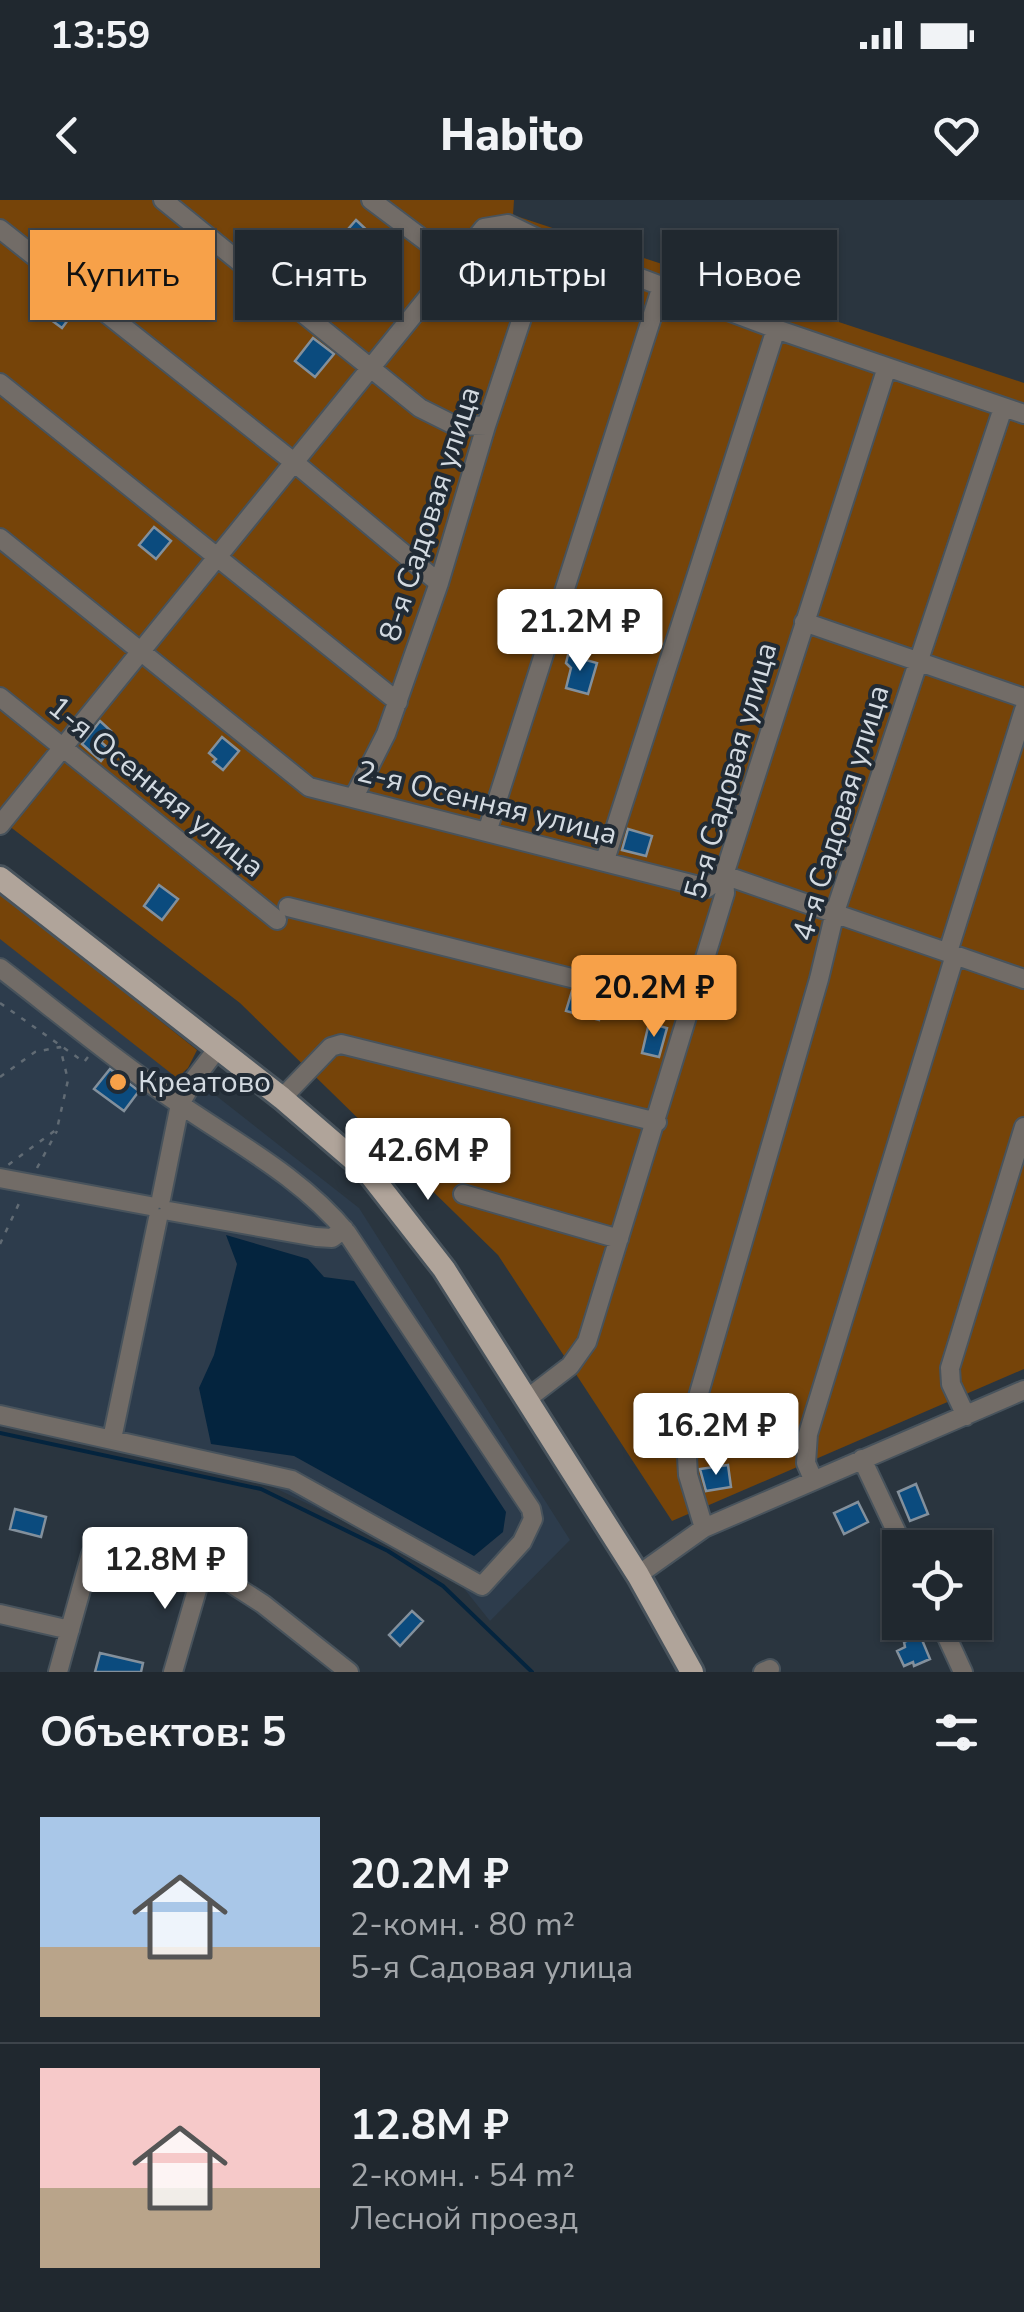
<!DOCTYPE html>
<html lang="ru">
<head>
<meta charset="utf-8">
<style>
	:root { --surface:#20282f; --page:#2d343b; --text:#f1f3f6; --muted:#a2a6aa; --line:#3d444b; --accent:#f7a149 }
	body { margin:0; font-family:"Nunito Sans",sans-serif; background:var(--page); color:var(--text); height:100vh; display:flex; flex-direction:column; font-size:38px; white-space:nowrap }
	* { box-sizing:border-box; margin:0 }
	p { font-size:32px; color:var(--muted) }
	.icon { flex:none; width:55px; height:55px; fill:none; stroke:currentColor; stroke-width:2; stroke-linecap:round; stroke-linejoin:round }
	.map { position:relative; height:1472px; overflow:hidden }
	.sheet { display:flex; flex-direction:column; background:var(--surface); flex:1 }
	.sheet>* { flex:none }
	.banner { position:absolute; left:30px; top:30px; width:965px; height:90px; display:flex; gap:20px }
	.buttons { position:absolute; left:882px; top:1330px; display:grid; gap:20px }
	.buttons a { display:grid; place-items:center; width:110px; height:110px; border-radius:0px; background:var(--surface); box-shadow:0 2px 8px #0004,0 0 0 2px var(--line); font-size:50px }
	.price { position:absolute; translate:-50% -85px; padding:0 22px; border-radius:10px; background:#fff; color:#222; font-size:32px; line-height:65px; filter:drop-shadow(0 2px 5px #0008) }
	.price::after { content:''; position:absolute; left:50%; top:60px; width:30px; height:22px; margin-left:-15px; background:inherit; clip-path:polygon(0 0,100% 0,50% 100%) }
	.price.on { background:var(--accent); color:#111 }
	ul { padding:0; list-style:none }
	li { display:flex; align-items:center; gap:30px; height:250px; padding:0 40px }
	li+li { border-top:2px solid var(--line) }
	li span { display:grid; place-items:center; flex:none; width:280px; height:200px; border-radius:0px; color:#555 }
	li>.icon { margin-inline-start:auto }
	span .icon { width:120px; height:120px; fill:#fffc; stroke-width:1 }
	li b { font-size:42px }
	h2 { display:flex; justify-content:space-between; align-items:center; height:120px; padding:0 40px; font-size:42px }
	.tag { padding:0 35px; border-radius:0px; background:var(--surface); box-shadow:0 2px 8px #0004,0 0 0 2px var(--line); font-size:35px; line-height:90px }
	.tag.on { background:var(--accent); color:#111 }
	.status { display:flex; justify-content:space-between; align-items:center; height:70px; padding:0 50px; background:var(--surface); direction:ltr }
	.status svg { height:28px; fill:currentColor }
	header { display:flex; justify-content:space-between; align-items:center; height:130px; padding:0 40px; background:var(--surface); font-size:45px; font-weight:800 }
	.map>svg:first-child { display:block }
	.built { fill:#2d3c4c }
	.green { fill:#764409 }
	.water { fill:#04243e }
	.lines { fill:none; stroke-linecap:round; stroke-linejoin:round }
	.stream { stroke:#04243e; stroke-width:4 }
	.building { fill:#0b4b7e; stroke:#83909c; stroke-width:2.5 }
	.minor-casing { stroke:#48535c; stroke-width:22 }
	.major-casing { stroke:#48535c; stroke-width:28 }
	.path { stroke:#616b74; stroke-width:2.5; stroke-dasharray:5 8; stroke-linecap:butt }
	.minor { stroke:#726c67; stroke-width:18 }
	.major { stroke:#b0a49a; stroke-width:22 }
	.poi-dot { fill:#f7a149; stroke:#212b35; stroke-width:4 }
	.labels { text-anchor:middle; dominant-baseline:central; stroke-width:8; stroke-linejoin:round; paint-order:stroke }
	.street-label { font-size:30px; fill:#d3dae1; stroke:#212b35 }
	.poi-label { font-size:30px; fill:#d3dae1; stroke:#212b35; text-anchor:start }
</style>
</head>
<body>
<div class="status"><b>13:59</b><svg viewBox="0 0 49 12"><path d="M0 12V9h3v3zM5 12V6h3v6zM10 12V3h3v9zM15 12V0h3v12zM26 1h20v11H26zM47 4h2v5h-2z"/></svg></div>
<header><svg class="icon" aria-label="back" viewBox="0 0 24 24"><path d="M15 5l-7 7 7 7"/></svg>Habito<svg class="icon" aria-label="heart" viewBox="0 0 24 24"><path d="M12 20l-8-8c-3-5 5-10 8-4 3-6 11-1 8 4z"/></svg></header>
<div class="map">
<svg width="1024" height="1472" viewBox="0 0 1024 1472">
	<rect width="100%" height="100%" fill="#2a353f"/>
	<path class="built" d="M0,726L359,1008L570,1340L490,1421L462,1386L391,1344L273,1287L260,1277L0,1221Z"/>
	<path class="green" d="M0,0H514L513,15L1024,183V1169L672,1321L498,1055L240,803L0,619Z
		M0,693L197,850L188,868L177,878L0,739Z"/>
	<path class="water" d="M226,1035L308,1059L324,1077L354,1081L506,1312L503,1332L474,1356L294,1256L211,1244L199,1188L214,1155L237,1064Z"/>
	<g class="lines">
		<path class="stream" d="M0,1233L261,1289L388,1351L443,1386L532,1472"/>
	</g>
	<path class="building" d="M356,20L371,34L352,57L336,43Z
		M57,95L76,109L62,128L43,114Z
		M313,138L334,154L315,177L295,161Z
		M154,327L171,341L156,359L139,345Z
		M568,455L597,463L588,494L566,488L571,468L566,463Z
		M100,521L111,531L101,542L110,550L101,561L82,544Z
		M222,537L239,551L223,570L213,562L216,559L209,553Z
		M628,629L652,636L646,656L622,650Z
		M159,685L178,699L162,720L144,706Z
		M572,791L604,799L599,820L566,811Z
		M649,823L667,828L659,857L642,853Z
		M110,869L139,891L124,911L94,889Z
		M728,1265L731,1287L706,1291L700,1269Z
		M916,1284L928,1314L910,1321L898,1292Z
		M858,1302L868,1322L844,1334L834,1313Z
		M15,1309L46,1317L41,1337L10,1329Z
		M412,1411L423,1421L400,1446L389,1435Z
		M920,1435L930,1459L914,1466L913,1462L904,1466L897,1451L905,1447L904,1442Z
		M100,1453L143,1463L141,1472H95Z"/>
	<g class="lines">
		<g class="minor-casing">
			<path id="minor" d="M163,0L420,208L454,225L486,226
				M371,0L455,63
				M0,29L295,263L439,383
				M0,183L398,502
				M0,338L309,587L707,688L724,675L1024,779
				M804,422L1024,498
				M0,497L277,720
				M354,597L386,534L439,383L486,226L547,43
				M0,625L484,28L508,24L547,43L776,129L1024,214
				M487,632L662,86
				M605,660L776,129
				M288,707L691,808
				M948,752L1024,510
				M0,768C61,815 120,864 184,907C240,945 303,979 347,1033L531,1309L533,1319L522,1342L482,1386L292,1280L0,1215
				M282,898L331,847L341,844L657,922
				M0,978L150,1006
				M463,994L619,1039
				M161,999L180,904L195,878L218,848
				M169,1011L316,1037L332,1038L344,1029
				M527,1199L570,1166L587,1142L725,693L724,675L887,167
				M966,1216L951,1184L950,1168L1024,927
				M112,1239L158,1018
				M862,1259L904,1348
				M813,1279L806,1263L808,1234L955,755
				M704,1328L688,1275L686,1238L819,779L835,712L1003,208
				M638,1375L704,1328L1024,1190
				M0,1414L70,1430
				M940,1422L963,1472
				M58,1472L91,1354L105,1342L204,1366L263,1404L349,1472
				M173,1472L204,1366
				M763,1472L770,1469"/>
		</g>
		<g class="major-casing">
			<path id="major" d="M0,678L282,898L369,973L444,1069L638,1375L692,1472"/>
		</g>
		<path class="path" d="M0,803L84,862L88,857
			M0,877L35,852L60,847L68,880L57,929L8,965
			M37,968L57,931
			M0,1044L22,997"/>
		<use href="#minor" class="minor"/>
		<use href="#major" class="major"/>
	</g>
	<circle class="poi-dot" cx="118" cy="882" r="10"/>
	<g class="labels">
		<g class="street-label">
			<text transform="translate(430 314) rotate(-72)">8-я Садовая улица</text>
			<text transform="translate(731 571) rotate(-74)">5-я Садовая улица</text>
			<text transform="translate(156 587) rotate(39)">1-я Осенняя улица</text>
			<text transform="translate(487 603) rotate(14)">2-я Осенняя улица</text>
			<text transform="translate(841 613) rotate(-73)">4-я Садовая улица</text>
		</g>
		<g class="poi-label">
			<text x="138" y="882">Креатово</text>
		</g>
	</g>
</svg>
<div class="buttons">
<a><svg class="icon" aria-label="locate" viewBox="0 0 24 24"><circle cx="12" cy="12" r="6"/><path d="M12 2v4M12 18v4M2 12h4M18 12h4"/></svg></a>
</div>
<b class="price" style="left:580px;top:474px">21.2M ₽</b>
<b class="price on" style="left:654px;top:840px">20.2M ₽</b>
<b class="price" style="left:428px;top:1003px">42.6M ₽</b>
<b class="price" style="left:716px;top:1278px">16.2M ₽</b>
<b class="price" style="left:165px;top:1412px">12.8M ₽</b>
<div class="banner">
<a class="tag on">Купить</a>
<a class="tag">Снять</a>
<a class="tag">Фильтры</a>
<a class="tag">Новое</a>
</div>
</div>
<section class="sheet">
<h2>Объектов: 5<svg class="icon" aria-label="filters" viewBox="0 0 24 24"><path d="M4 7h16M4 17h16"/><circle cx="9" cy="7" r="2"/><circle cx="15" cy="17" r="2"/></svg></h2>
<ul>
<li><span style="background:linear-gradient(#a9c7e8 65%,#b9a48a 0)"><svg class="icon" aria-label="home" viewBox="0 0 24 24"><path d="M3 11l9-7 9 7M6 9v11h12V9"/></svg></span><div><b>20.2M ₽</b><p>2-комн. · 80 m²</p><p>5-я Садовая улица</p></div></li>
<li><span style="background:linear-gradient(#f6c9c9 60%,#b9a48a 0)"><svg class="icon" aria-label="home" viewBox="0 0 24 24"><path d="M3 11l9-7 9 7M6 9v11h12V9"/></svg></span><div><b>12.8M ₽</b><p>2-комн. · 54 m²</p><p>Лесной проезд</p></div></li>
</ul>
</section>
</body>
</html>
